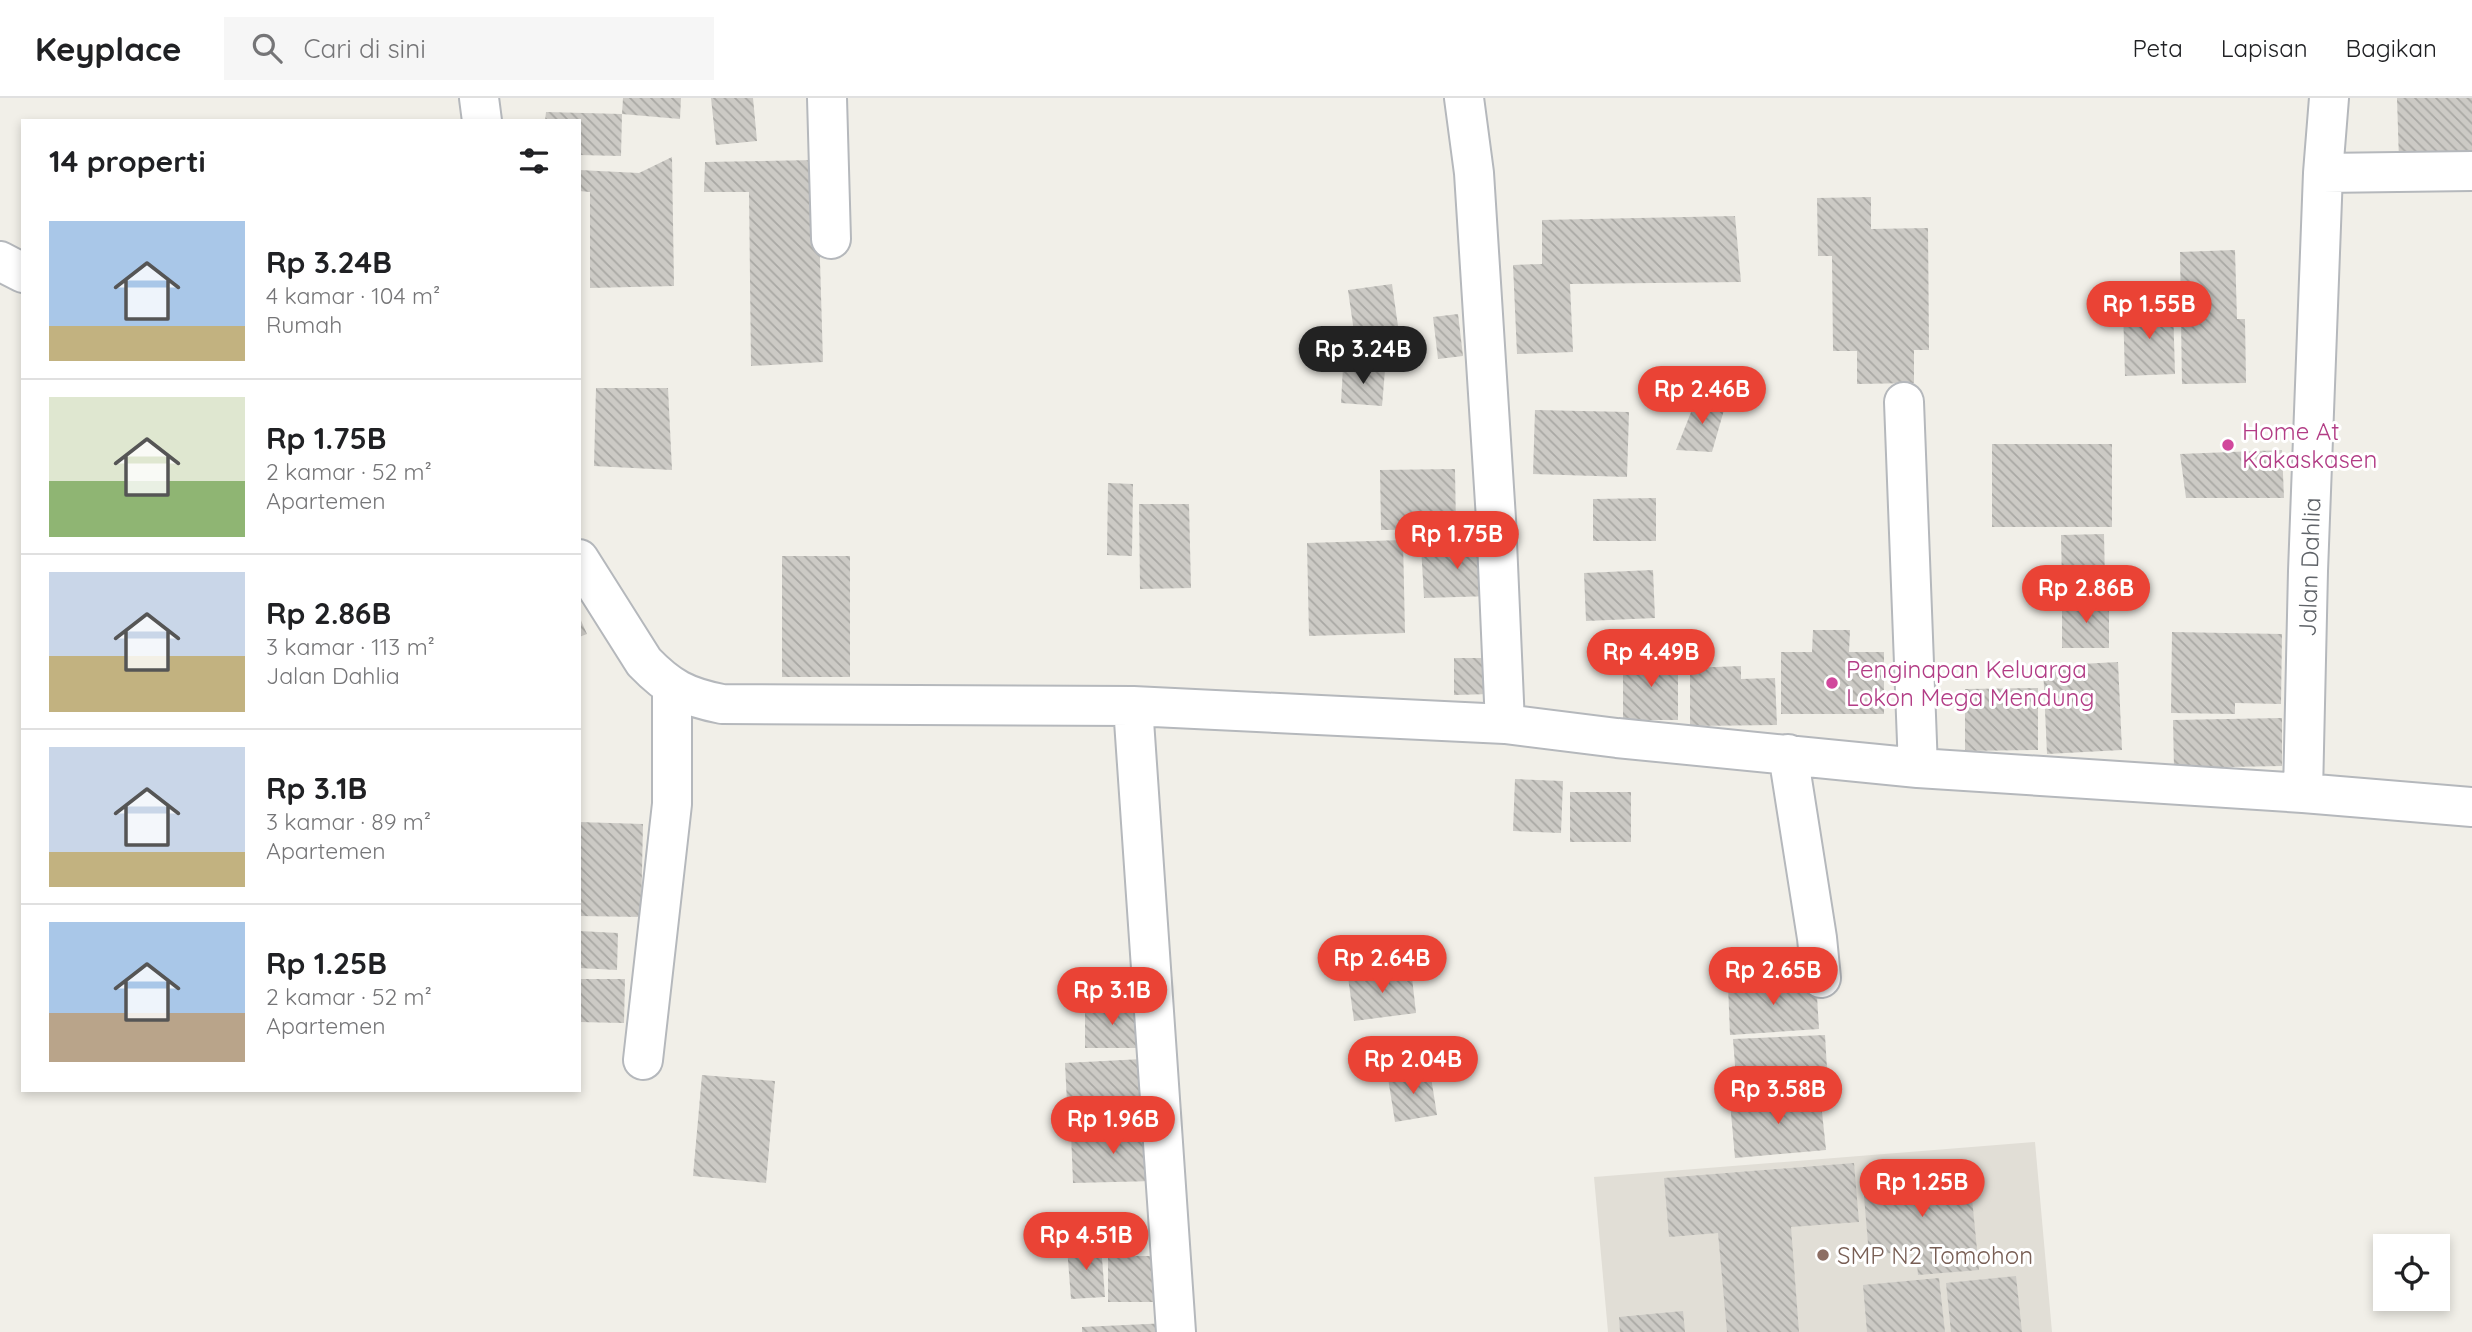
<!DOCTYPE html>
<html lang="id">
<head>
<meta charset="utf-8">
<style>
	:root { --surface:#fff; --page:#f6f6f6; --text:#202124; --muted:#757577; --line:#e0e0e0; --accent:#ea4335 }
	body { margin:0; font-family:Quicksand,sans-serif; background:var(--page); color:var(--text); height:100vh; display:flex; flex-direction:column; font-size:26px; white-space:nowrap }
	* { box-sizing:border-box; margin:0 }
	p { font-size:23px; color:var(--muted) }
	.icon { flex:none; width:38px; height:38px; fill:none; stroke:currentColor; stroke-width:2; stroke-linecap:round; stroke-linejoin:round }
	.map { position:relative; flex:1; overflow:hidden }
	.panel { position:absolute; left:21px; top:21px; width:560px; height:973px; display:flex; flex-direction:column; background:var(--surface); border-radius:0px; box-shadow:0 4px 10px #0003 }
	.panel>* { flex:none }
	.buttons { position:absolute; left:2373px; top:1136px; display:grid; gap:14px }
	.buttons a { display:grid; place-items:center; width:77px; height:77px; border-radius:0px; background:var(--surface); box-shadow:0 4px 10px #0003; font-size:35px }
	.price { position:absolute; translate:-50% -60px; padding:0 16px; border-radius:24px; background:var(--accent); color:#fff; font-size:23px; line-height:46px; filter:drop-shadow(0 2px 4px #0008) }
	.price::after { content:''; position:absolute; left:50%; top:42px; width:21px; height:16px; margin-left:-10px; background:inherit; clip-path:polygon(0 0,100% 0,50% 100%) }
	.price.on { background:#222; color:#fff }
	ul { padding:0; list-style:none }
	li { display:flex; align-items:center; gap:21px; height:175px; padding:0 28px }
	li+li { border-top:2px solid var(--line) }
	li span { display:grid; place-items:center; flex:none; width:196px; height:140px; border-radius:0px; color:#555 }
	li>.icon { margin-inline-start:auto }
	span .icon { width:84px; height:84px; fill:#fffc; stroke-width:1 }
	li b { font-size:30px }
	h2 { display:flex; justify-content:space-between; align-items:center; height:84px; padding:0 28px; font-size:30px }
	header { display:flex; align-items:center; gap:42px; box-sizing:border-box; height:98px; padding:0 35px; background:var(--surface); border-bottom:2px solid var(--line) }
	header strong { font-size:33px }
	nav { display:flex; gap:38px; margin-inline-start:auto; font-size:24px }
	.search { width:490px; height:63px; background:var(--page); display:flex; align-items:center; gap:18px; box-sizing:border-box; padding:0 24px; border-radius:0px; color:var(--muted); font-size:26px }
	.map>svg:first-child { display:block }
	.education { fill:#e1ded6 }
	.building { fill:url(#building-back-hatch) }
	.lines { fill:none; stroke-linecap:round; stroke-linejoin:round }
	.minor-casing { stroke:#b5b8bc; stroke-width:42 }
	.minor { stroke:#fff; stroke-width:38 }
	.hotel-dot { fill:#d1479c; stroke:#fff; stroke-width:2.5 }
	.education-dot { fill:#8d6e63; stroke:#fff; stroke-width:2.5 }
	.labels { text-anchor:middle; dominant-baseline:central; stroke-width:6; stroke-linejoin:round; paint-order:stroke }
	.hotel-label { font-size:24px; fill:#b23c85; stroke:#fff; text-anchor:start }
	.street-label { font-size:24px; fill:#5f6368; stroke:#fff }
	.education-label { font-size:24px; fill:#785e54; stroke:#fff; text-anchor:start }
</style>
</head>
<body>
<header>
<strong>Keyplace</strong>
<div class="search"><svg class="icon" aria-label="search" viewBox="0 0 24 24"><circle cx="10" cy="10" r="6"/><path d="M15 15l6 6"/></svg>Cari di sini</div>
<nav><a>Peta</a><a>Lapisan</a><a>Bagikan</a></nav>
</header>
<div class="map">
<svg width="2472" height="1234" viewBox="0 0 2472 1234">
	<defs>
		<pattern id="building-back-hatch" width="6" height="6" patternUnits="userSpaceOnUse" patternTransform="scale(1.75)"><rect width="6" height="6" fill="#cccac5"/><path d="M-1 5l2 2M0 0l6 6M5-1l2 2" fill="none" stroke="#a9a8a4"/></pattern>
	</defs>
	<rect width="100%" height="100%" fill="#f1efe8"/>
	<path class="education" d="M2035,1044L2052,1234H1608L1594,1079Z"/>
	<path class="building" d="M623,0H681L680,21L622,16Z
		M711,0H753L757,43L716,47Z
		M2397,0H2472V61L2399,63Z
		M546,14L622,16L621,58L579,57V23H545Z
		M672,59L674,188L590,190V94L579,93V72L639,75Z
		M817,62L823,264L751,268L749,94H704L705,64Z
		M1871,99V131L1928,130L1929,252H1914V285L1857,286V253H1833L1832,158H1818L1817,100Z
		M1735,118L1741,184L1570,186L1573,254L1517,256L1513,167L1542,166V122Z
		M2235,152L2237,221H2245L2246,285L2182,286L2180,154Z
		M1392,186L1399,235L1355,241L1348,192Z
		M2173,208L2175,276L2125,278L2123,210Z
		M1458,216L1463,258L1438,261L1433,219Z
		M1343,269L1385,272L1382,308L1341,305Z
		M596,290H668L672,372L594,368Z
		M1697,299L1726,305L1712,354L1676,352Z
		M1535,312L1629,314L1627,379L1533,376Z
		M1992,346H2112V429H1992Z
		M2282,352L2284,400H2186L2180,356Z
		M1455,371L1456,431L1381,432L1380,372Z
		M1108,385L1133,386L1132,458L1107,457Z
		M1656,400V443H1593V401Z
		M1139,406H1189L1191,490L1140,491Z
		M2104,436L2105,484L2062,485L2061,437Z
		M1403,442L1405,535L1309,538L1307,445Z
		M1490,446L1492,498L1424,500L1421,448Z
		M782,458H850V579H782Z
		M1653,472L1655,520L1586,523L1584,475Z
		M2062,504H2109V550H2062Z
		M579,518L587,536L579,539Z
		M1813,532H1850L1849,554H1884V616H1781V554H1812Z
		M2172,534L2282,536L2281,606L2235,605V616L2171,615Z
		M1454,560H1490L1491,596L1454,597Z
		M1623,560H1678V622H1623Z
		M2118,564L2122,652L2047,656L2043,568Z
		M1741,568V581L1775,580L1777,627L1690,628V570Z
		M2038,590V652L1965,653V591Z
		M2282,620V668L2174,670L2173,622Z
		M1515,681L1563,683L1561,735L1513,733Z
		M1570,694H1631V744H1570Z
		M579,724L643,726L641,819L579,818Z
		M579,833L618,835L617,872L579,870Z
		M1411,871L1416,915L1354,923L1348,879Z
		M579,881H625L624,925L579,924Z
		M1816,882L1819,931L1730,937L1728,887Z
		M1085,907H1138V950H1085Z
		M1825,937L1828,988L1737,993L1733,941Z
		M1143,961L1146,1021L1068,1025L1065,965Z
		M1430,973L1437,1017L1395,1024L1388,980Z
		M702,977L775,983L766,1085L693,1078Z
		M1820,995L1826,1052L1735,1060L1730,1004Z
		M1154,1032L1155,1083L1073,1085L1071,1034Z
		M1854,1065L1859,1124L1791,1129L1799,1234H1727L1718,1135L1669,1139L1664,1080Z
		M1938,1069L1940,1083L1970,1080L1979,1172L1918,1177L1916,1153L1869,1157L1862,1075Z
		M1101,1147L1105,1199L1071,1201L1067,1149Z
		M1108,1158H1164V1204H1108Z
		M2016,1178L2022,1234H1951L1946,1185Z
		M1939,1180L1945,1234H1867L1863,1187Z
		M1683,1213L1685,1234H1620L1619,1219Z
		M1169,1225L1170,1234H1082V1229Z"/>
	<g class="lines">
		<g class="minor-casing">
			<path id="minor" d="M479,0L482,23
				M827,0L831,141
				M1464,0L1474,75L1496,421L1505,626
				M2323,75L2472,73
				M0,163L23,175
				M1904,304L1918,670
				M579,461L644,564C669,590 686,599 722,606L1133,608L1505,626L1617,640L1918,670L2303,695L2472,709
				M1133,608L1176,1234
				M1788,656L1817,840L1821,880
				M2303,695L2308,473L2323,75L2329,0
				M643,962L672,706V588"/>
		</g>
		<use href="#minor" class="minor"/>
	</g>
	<g class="hotel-dot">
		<circle cx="2228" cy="347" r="7"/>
		<circle cx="1832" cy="585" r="7"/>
	</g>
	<circle class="education-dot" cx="1823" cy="1157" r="7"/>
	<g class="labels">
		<g class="hotel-label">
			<text x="2242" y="333">Home At<tspan x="2242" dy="28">Kakaskasen</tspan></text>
			<text x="1846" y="571">Penginapan Keluarga<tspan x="1846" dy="28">Lokon Mega Mendung</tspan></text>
		</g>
		<g class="street-label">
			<text transform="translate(2309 469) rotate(-88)">Jalan Dahlia</text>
		</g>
		<g class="education-label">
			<text x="1837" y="1157">SMP N2 Tomohon</text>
		</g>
	</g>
</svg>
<div class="buttons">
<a><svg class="icon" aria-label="locate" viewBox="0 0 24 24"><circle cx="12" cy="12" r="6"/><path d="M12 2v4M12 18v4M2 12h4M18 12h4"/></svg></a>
</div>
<b class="price" style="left:2149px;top:243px">Rp 1.55B</b>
<b class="price on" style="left:1363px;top:288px">Rp 3.24B</b>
<b class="price" style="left:1702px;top:328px">Rp 2.46B</b>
<b class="price" style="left:1457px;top:473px">Rp 1.75B</b>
<b class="price" style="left:2086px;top:527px">Rp 2.86B</b>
<b class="price" style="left:1651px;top:591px">Rp 4.49B</b>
<b class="price" style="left:1382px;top:897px">Rp 2.64B</b>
<b class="price" style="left:1773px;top:909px">Rp 2.65B</b>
<b class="price" style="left:1112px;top:929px">Rp 3.1B</b>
<b class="price" style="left:1413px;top:998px">Rp 2.04B</b>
<b class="price" style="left:1778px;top:1028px">Rp 3.58B</b>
<b class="price" style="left:1113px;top:1058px">Rp 1.96B</b>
<b class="price" style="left:1922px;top:1121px">Rp 1.25B</b>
<b class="price" style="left:1086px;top:1174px">Rp 4.51B</b>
<section class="panel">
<h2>14 properti<svg class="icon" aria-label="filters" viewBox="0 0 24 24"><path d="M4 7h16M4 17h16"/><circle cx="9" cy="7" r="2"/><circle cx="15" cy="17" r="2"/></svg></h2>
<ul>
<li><span style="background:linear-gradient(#a9c7e8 75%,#c2b280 0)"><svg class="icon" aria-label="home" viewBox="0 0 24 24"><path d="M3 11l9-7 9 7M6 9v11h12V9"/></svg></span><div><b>Rp 3.24B</b><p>4 kamar · 104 m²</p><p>Rumah</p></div></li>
<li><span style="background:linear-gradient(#dfe7d0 60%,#8fb573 0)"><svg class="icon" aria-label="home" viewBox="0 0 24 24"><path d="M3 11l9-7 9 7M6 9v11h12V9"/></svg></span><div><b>Rp 1.75B</b><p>2 kamar · 52 m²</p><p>Apartemen</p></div></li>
<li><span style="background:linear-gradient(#c9d6e8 60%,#c2b280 0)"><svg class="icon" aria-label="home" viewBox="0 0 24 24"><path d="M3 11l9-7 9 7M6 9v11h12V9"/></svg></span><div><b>Rp 2.86B</b><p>3 kamar · 113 m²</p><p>Jalan Dahlia</p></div></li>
<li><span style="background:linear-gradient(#c9d6e8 75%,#c2b280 0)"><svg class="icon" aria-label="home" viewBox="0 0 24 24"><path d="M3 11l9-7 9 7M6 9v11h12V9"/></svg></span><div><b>Rp 3.1B</b><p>3 kamar · 89 m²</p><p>Apartemen</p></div></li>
<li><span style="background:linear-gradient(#a9c7e8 65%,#b9a48a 0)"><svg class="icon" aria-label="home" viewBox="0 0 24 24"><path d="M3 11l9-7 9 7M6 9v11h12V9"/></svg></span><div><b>Rp 1.25B</b><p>2 kamar · 52 m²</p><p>Apartemen</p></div></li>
</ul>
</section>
</div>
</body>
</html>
